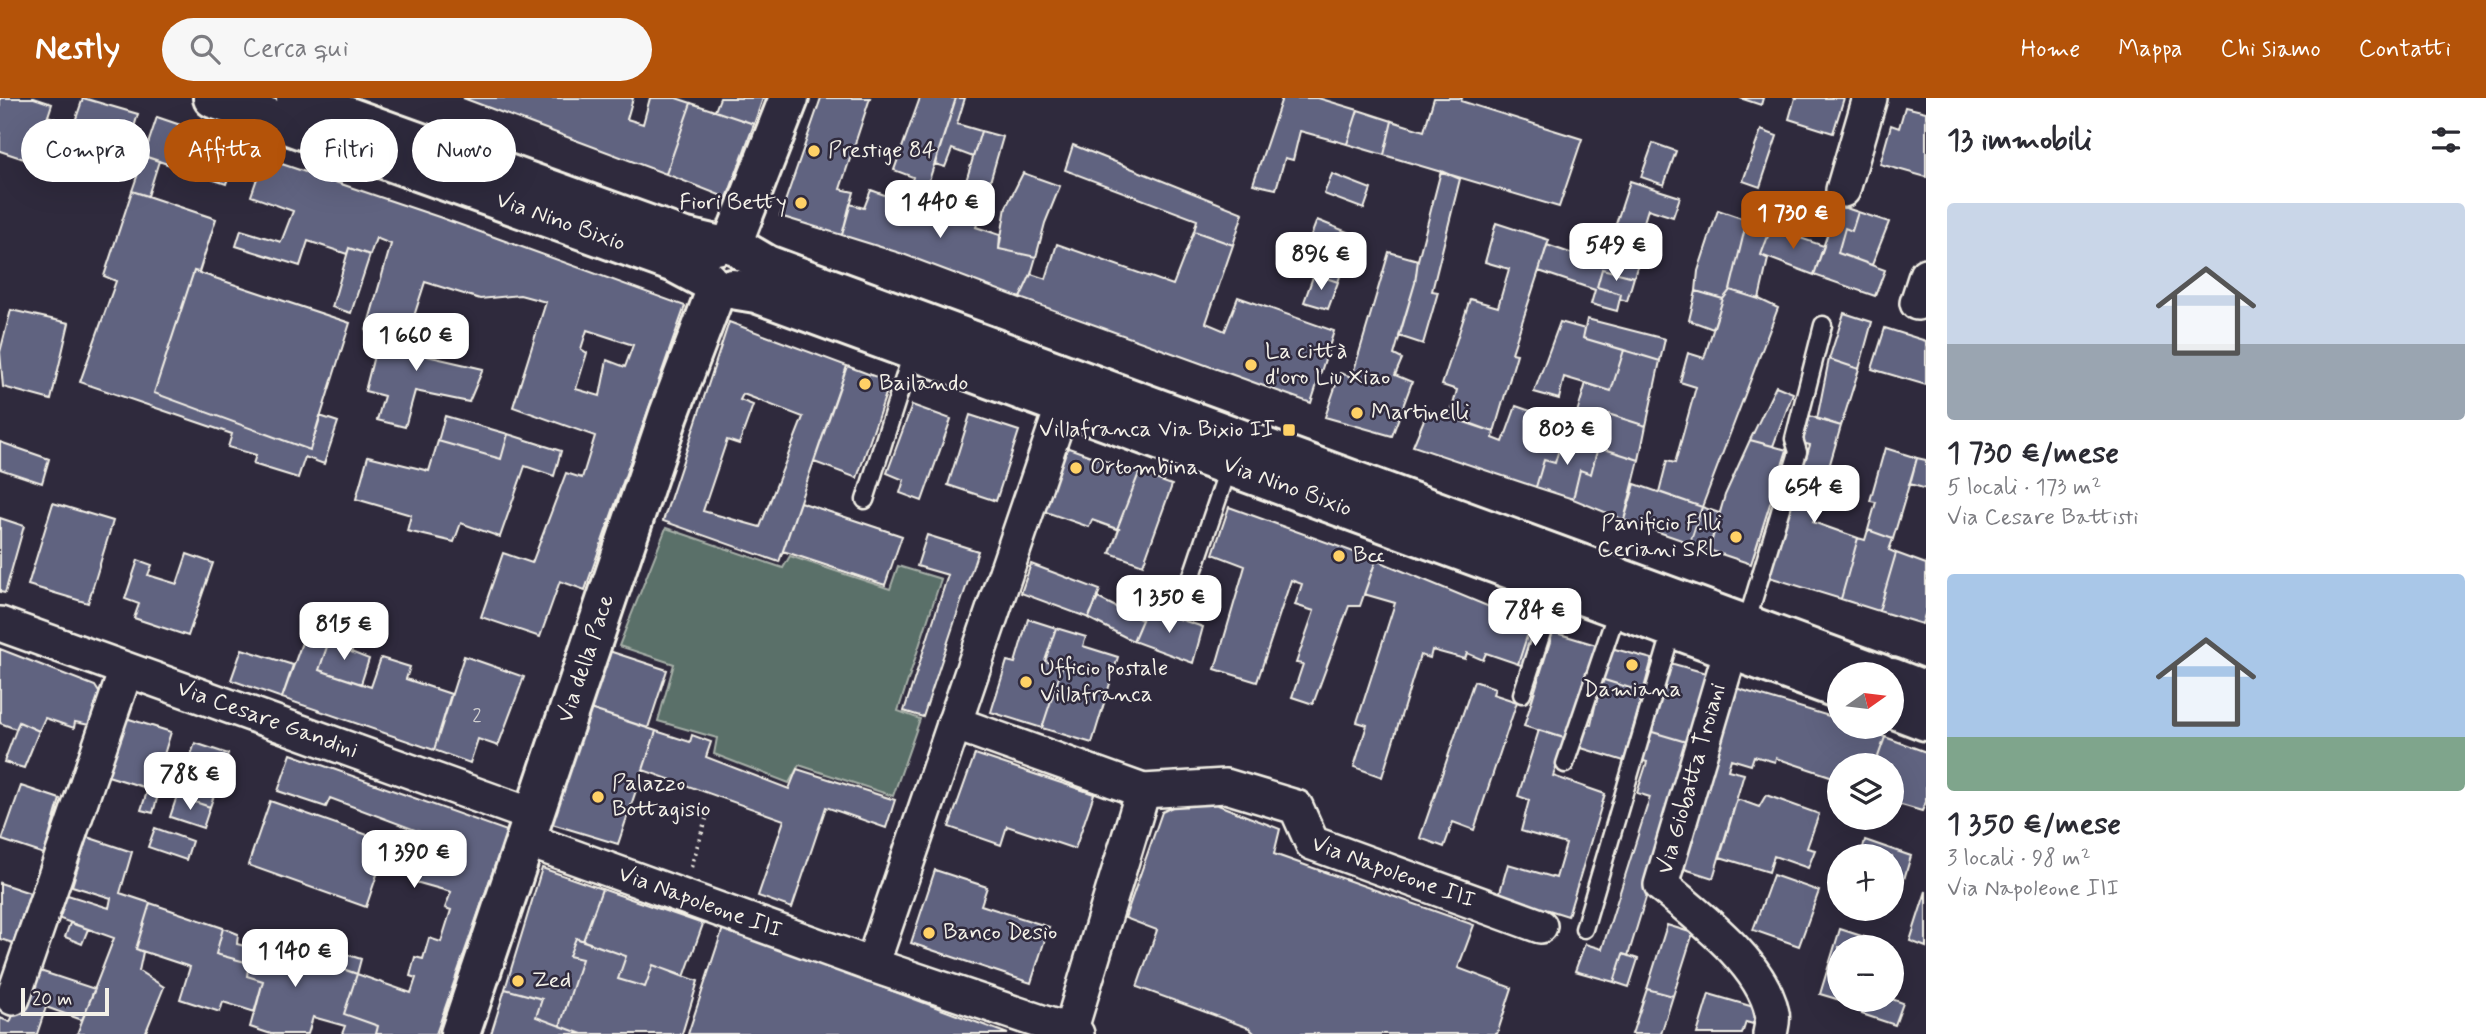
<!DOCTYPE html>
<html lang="it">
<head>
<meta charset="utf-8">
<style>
	:root { --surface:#fff; --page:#f7f7f7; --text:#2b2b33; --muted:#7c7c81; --accent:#b45309 }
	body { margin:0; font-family:Mynerve,sans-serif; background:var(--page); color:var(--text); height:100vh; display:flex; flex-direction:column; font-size:26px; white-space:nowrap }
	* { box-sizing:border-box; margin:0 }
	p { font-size:23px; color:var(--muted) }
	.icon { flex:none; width:38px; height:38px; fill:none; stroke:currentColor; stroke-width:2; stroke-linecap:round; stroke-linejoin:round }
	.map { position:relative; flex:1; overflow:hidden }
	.side { display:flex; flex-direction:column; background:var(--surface); width:560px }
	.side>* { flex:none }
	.banner { position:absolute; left:21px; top:21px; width:665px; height:63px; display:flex; gap:14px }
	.needle { width:46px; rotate:76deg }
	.controls { position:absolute; left:1827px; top:564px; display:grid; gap:14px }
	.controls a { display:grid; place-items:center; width:77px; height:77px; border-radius:50%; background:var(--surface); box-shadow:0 7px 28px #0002; font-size:35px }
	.scale { position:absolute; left:21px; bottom:18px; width:88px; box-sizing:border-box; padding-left:7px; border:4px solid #f4f1e8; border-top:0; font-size:19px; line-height:24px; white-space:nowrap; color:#f4f1e8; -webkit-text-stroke:5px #2f2a3d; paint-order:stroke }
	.price { position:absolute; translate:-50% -60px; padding:0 16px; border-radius:14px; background:#fff; color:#222; font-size:23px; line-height:46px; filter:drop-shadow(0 2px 4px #0008) }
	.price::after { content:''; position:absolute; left:50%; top:42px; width:21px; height:16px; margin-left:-10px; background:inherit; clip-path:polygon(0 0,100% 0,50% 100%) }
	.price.on { background:var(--accent); color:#fff }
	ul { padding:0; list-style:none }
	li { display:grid; align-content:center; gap:14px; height:371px; padding:0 21px }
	li span { display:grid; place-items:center; height:217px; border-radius:7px; color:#555 }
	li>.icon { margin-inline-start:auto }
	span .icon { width:126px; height:126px; fill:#fffc; stroke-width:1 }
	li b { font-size:30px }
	h2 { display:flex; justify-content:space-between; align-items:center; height:84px; padding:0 21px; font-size:30px }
	.pill { padding:0 24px; border-radius:32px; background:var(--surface); box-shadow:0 7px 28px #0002; font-size:24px; line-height:63px }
	.pill.on { background:var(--accent); color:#fff }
	header { display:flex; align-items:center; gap:42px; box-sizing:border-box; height:98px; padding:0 35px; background:var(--accent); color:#fff }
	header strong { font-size:33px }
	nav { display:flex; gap:38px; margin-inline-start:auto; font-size:24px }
	.search { width:490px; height:63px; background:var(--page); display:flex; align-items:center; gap:18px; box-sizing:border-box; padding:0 24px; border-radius:38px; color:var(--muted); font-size:26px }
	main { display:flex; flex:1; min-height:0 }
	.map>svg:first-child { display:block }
	.green { fill:#5a6f69; stroke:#a7b0a8; stroke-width:2 }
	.building { fill:#616380; stroke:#f4f1e8; stroke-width:2; fill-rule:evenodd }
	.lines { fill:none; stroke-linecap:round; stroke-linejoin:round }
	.lane-casing { stroke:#f4f1e8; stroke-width:21 }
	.street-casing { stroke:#f4f1e8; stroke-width:38 }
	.secondary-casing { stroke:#f4f1e8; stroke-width:44 }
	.path { stroke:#f4f1e8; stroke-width:4.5; stroke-dasharray:2 5; stroke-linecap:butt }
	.lane { stroke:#2f2a3d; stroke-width:16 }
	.street { stroke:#2f2a3d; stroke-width:33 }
	.secondary { stroke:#2f2a3d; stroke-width:38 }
	.poi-dot { fill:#ffd166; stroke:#2f2a3d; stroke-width:2.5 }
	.labels { text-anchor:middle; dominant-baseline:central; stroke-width:5; stroke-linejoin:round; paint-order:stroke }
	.number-label { font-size:19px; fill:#cfcece }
	.poi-label { font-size:23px; fill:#f4f1e8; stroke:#2f2a3d; text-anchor:start }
	.street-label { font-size:23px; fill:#f4f1e8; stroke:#2f2a3d }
</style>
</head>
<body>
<header>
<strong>Nestly</strong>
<div class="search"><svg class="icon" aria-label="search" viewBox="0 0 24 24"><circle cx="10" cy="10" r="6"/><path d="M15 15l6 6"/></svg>Cerca qui</div>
<nav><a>Home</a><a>Mappa</a><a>Chi siamo</a><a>Contatti</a></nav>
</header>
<main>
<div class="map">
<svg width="1926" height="936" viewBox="0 0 1926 936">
	<rect width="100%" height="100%" fill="#2f2a3d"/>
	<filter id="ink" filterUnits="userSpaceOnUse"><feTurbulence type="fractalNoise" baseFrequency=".0143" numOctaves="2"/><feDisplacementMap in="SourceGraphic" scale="14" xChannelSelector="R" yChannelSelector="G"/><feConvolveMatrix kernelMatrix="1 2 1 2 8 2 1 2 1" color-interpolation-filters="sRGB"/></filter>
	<g filter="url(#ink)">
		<path class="green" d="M666,430L783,470L790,458L890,491L898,468L941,481L898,613L920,621L893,698L799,667L789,685L714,656L717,640L658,623L674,566L619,548Z"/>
		<path class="building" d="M0,0H34L52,6L35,58L29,56L27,62L0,53Z
			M83,0L138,16L124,62L119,60L116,70L65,53Z
			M463,0H633L627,21L643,26L650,0H676L691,5L666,76Z
			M720,0H763L754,26L715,13Z
			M821,0H870L840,91L854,94L842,137L780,118Z
			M920,0H956L920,110L905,105L913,79L894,72Z
			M956,0H965L957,26L981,33L973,59L952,51L945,69L935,66Z
			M1282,0H1318L1358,12L1347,46L1300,33L1293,62L1285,60L1276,91L1253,86Z
			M1434,0H1462L1461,3L1582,41L1559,109L1384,57L1392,23L1424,33Z
			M1740,0H1763L1761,7Z
			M1795,0H1844L1833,35L1789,21Z
			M691,5L754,26L727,100L666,76Z
			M1905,9L1926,14V79L1880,66L1891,27L1899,30Z
			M1358,12L1392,23L1384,57L1347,46Z
			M48,18L61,23L48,62L35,58Z
			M157,19L239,47L226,86L144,58Z
			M1761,32L1777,38L1760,89L1743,83Z
			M981,33L1003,39L981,115L958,110Z
			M1653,45L1676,53L1664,87L1641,79Z
			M1073,47L1243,115L1233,147L1194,133L1197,122L1065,72Z
			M144,58L159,63L148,98L132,93Z
			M264,60L439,119L685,208L585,492L560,483L540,539L481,519L503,455L532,465L566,375L582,380L595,338L513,309L546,204L520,197L480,201L425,184L406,243L366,233L391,146L376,140L370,157L349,150L347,156L308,143L300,168L236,148L241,132L281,144L293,113L251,98ZM587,232L633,247L625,269L607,262L600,298L576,291L587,255L581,251Z
			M1441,73L1460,81L1432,193L1438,194L1423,246L1399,238L1415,185L1418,162Z
			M1023,75L1060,88L1045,125L1036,159L999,151L1006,109Z
			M1332,76L1371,91L1364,111L1324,96Z
			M1630,83L1680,99L1673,119L1648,111L1640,137L1615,129Z
			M871,92L920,110L924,98L981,115L976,129L1000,137L999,151L1036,159L1031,176L1020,200L903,156L842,137L850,106L864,110Z
			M132,93L216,121L199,174L194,173L154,295L310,352L320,318L338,324L324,366L305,359L298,380L253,366L256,357L228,349L232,336L80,284L116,183L104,178Z
			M1837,107L1858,114L1852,133L1845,130L1838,155L1885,172L1875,198L1814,177Z
			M1718,112L1747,122L1730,192L1723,201L1696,193L1698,173Z
			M1858,114L1889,124L1872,167L1838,155L1845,130L1852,133Z
			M1317,122L1355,137L1338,184L1314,176L1319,165L1303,159Z
			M1747,122L1771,130L1761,157L1768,161L1759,201L1730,192Z
			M1496,125L1549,142L1512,255L1517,256L1494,334L1450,318L1457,292L1442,287L1470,201L1498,209L1509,171L1485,164Z
			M1771,130L1824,148L1814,177L1761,157Z
			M1194,133L1233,147L1206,225L1225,233L1238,199L1334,233L1311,305L1020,200L1031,176L1046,181L1057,146L1173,187Z
			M1547,147L1599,165L1604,148L1640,159L1634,179L1602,171L1597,189L1621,196L1617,213L1591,206L1595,192L1539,173Z
			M349,150L370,157L351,215L332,209Z
			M1389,154L1418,162L1415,185L1394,257L1402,261L1395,277L1412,284L1392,338L1325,319L1340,275L1352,279Z
			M1602,171L1634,179L1627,203L1620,201L1621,196L1597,189Z
			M194,173L350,225L310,352L154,295Z
			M1314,176L1338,184L1328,211L1304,204Z
			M1730,192L1759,201L1778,210L1702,409L1659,394L1667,363L1675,365L1696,289L1680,284L1688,255L1704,260L1723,201Z
			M1696,193L1723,201L1713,231L1689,222Z
			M11,212L69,225L51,302L3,289L0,254Z
			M1844,215L1872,224L1859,271L1829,261Z
			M414,219L438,226L427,258L483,271L469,304L415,293L405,329L377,322L384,298L365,293L379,238L406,243Z
			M1587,221L1665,241L1660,263L1583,240Z
			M729,224L847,268L779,464L663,423ZM743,296L803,319L760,429L703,413L727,342L739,346L753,307L740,302Z
			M1560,224L1585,231L1583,240L1624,252L1611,293L1564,279L1559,301L1534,294Z
			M1885,230L1926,243V287L1872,271Z
			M1624,252L1660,263L1646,328L1605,315L1598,349L1570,338L1586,285L1611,293Z
			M1829,261L1859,271L1841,328L1817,321Z
			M847,268L890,284L857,380L814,364Z
			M1776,288L1793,295L1773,348L1750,342Z
			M912,307L951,321L922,403L900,395L904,382L887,375Z
			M1516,308L1556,322L1553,334L1563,337L1555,365L1544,362L1536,389L1413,348L1428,312L1494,334L1493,340L1503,344Z
			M1605,315L1646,328L1639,362L1598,349Z
			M970,317L1019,333L996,403L948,387Z
			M445,318L508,336L501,361L438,343Z
			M1810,318L1841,328L1813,424L1858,440L1841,501L1769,479L1810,347L1802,345Z
			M508,336L561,353L554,378L525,368L500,439L461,425L454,444L407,433L411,417L356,401L368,358L429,373L438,343L501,361Z
			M1563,337L1598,349L1591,376L1580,372L1573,401L1536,389L1544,362L1555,365Z
			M1750,342L1787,352L1751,466L1709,452L1725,397Z
			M0,344L49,361L42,385L0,371Z
			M1063,348L1139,375L1117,431L1092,422L1089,429L1040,412Z
			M1598,349L1639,362L1624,422L1573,401L1580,372L1591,376Z
			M1885,350L1917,360L1893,441L1868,432L1876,404L1870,403Z
			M1917,360L1926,362V391L1910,386Z
			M1139,375L1172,387L1143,467L1110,455L1119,431H1117Z
			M1635,386L1702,409L1690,445L1624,422Z
			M800,404L902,438L885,487L783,453Z
			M53,405L113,423L88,505L28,487Z
			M1229,409L1376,462L1360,508H1349L1313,606L1292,599L1303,566L1296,565L1314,513L1295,507L1302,486L1291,482L1257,584L1215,571L1245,468L1213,456Z
			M1702,409L1719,415L1709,452L1690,445Z
			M0,420L24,428L5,495L0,494Z
			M1868,432L1893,441L1889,452L1896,455L1879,513L1841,501L1858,440L1865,442Z
			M927,437L978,453L923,619L904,613L948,477L917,468Z
			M1896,455L1926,466V513L1922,526L1879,513Z
			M187,456L213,465L188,538L134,520L139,506L125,501L138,462L152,467L148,477L177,486Z
			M1376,462L1531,526L1518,566L1486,555L1483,562L1467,555L1465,561L1432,552L1430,560L1420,557L1382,679L1354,669L1367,627L1357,624L1395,505L1364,496Z
			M1031,466L1100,492L1089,520L1021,495Z
			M1098,500L1142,522L1133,543L1088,520Z
			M1147,510L1203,529L1193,565L1133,543Z
			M1028,521L1056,530L1045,563L1062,569L1042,630L991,614L1007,563L1015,565Z
			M1531,526L1553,534L1540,573L1518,566Z
			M1056,530L1086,539L1083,548L1118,559L1092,645L1042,630L1062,569L1045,563Z
			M1553,534L1596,547L1567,641L1524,628Z
			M304,539L328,546L319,572L371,589L381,560L410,569L406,581L451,596L434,652L282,600Z
			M330,540L354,548L351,554L369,561L361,586L319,572Z
			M1611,550L1652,561L1643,594L1601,581Z
			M0,551L95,588L104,602L94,628L75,624L74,630L45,620L39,633L19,624L16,631L0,625Z
			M242,551L293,567L282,600L231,582Z
			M609,553L667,572L648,630L590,611Z
			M464,558L524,579L498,648L478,641L470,665L434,652Z
			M1670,565L1713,577L1693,646L1649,633Z
			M1601,581L1643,594L1624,663L1578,649L1584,626L1591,627Z
			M1474,583L1495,590L1493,596L1517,604L1474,732L1453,724L1444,749L1420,740Z
			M1729,588L1839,621V628H1857L1885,639L1875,667H1839V693L1833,690L1836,680L1776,660L1775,664L1754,658L1751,667L1731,661L1728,672L1744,676L1713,780L1675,768Z
			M590,611L656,633L618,746L552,726Z
			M126,620L171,634L153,692L108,678Z
			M19,624L39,633L24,670L4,664Z
			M1539,632L1567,641L1553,678L1605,696L1568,818L1549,812L1546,820L1498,801L1508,766L1556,780L1566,746L1521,733L1529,702L1518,698Z
			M656,633L690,644L692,637L711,644L706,659L789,691L797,671L895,702L886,730L826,709L792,810L758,798L784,722L643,672Z
			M1649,633L1693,646L1628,858L1623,856L1614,884L1575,873L1585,846L1602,851L1650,699L1637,695L1647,664L1640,662Z
			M1885,639L1926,654V704L1922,713L1898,706L1896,715L1892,713V667H1875Z
			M195,645L228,656L210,709L177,698Z
			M291,656L507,733L436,936H376L378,928L344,916L357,876L411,895L416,880L410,878L415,859L423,861L429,840L441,844L451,812L445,810L451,794L412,783L426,736L330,700L326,709L278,693Z
			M975,656L1094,696L1075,751L1007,728L1001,747L949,729Z
			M156,681L162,683L153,715L141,712L148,691L153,692Z
			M21,688L60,701L44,756L2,742Z
			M1766,697L1819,716L1807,750L1815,752L1808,770L1774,758L1769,774L1720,759L1737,701L1759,709Z
			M177,698L210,709L203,730L170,719Z
			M1195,698L1280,731L1274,756L1474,827L1458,870L1512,890L1497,936H1255L1249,930L1137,889L1157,832L1125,820L1162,714Z
			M270,703L388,744L366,809L248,767Z
			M155,730L192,743L186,762L148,749Z
			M87,739L132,754L120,795L150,805L136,851L143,854L139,873L164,889L145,936H77L114,840L49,817L58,794L109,810L111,800L72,788Z
			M1865,742L1911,758L1896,808L1892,807V758H1861Z
			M1839,762V792L1831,790Z
			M542,770L602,791L583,843L576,840L569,858L582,861L560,928L536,919L542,901L505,891Z
			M935,772L987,789L981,807L1049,829L1031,885L911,845Z
			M1773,777L1819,793L1799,848L1753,832Z
			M0,785L30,795L13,845L0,841Z
			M602,791L703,826L684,879L653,867L645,889L618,881L626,858L583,843Z
			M1926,793V849L1910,843Z
			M150,805L223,830L216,856L249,865L247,878L263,883L255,914L223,904L220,914L180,901L190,869L136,851Z
			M70,825L88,831L82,846L65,839Z
			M1667,827L1693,835L1673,898L1647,891Z
			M223,830L238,836L237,846L252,850L254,841L357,876L344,916L378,928L376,936H342L345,928L313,919L308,936H271L250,929L263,883L247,878L249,865L216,856Z
			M723,830L1008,936H688Z
			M1840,831L1880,844L1879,849H1839V901H1863L1860,908L1820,896Z
			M576,840L626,858L618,881L645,889L653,867L698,883L682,936H582L560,928L582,861L569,858Z
			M339,854L361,861L357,876L335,868Z
			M1623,856L1638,861L1629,889L1614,884Z
			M34,871L95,891L82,922L46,909L37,936H0V920L10,924Z
			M505,891L542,901L536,919L582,936H491Z
			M1647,891L1673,898L1661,936H1632Z
			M1709,896L1757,910L1753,926L1746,924L1742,936H1697Z
			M1866,901H1892L1903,905L1895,927L1862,916Z"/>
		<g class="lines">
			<g class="lane-casing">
				<path id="lane" d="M865,402L913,252
					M1184,501L1229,368
					M1746,526L1798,354L1794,341L1823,227
					M1522,596L1557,488
					M1565,666L1618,510
					M1584,831L1673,529"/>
			</g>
			<g class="street-casing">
				<g id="street">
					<path d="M1843,92L1870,0"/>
					<path d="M1917,205L1926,177"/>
					<path id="s1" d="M0,526L535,718"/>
					<path d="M1731,551L1661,787C1698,818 1762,865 1772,915C1774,921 1771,929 1770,936"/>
					<path d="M954,625L1143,693L1070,934"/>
					<path id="s2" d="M1143,693L1226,688L1296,709L1312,745L1540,828"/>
					<path id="s3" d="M527,742L872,867L1077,936"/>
					<path d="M872,867L1063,307"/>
					<path d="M13,900L126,572"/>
				</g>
			</g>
			<g class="secondary-casing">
				<g id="secondary">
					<path id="s4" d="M213,0L675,165L707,182"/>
					<path d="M296,0L682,139L716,147"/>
					<path d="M732,146L789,0"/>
					<path d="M745,154L767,167L1880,576"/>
					<path id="s5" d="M732,191L756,195L1839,591"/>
					<path d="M1892,580L1926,593"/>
					<path d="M1892,610L1926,623"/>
					<path id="s6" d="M460,936L669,316L717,190"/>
				</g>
			</g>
			<path class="path" d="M691,769L706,721"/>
			<use href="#lane" class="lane"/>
			<use href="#street" class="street"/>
			<use href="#secondary" class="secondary"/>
		</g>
	</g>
	<g class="poi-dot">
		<circle cx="814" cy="53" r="7"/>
		<circle cx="801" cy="105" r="7"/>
		<circle cx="1251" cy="267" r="7"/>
		<circle cx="865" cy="286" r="7"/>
		<circle cx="1357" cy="315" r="7"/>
		<rect x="1282" y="325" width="14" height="14" rx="3.5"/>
		<circle cx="1076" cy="370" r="7"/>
		<circle cx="1736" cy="439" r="7"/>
		<circle cx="1339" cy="458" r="7"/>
		<circle cx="1632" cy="567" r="7"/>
		<circle cx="1026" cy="584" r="7"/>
		<circle cx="598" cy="699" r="7"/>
		<circle cx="929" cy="835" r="7"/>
		<circle cx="518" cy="883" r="7"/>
	</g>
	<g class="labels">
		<g class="number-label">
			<text x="477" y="618">2</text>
		</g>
		<g class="poi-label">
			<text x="828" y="53">Prestige 84</text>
			<text x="787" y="105" text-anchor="end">Fiori Betty</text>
			<text x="1265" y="254">La città<tspan x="1265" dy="26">d'oro Liu Xiao</tspan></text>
			<text x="879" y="286">Bailando</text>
			<text x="1371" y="315">Martinelli</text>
			<text x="1275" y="332" text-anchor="end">Villafranca Via Bixio II</text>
			<text x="1090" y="370">Ortombina</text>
			<text x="1722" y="426" text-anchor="end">Panificio F.lli<tspan x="1722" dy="26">Ceriani SRL</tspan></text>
			<text x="1353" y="458">Bcc</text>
			<text x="1040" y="571">Ufficio postale<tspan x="1040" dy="26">Villafranca</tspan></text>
			<text x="1632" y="592" text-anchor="middle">Damiana</text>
			<text x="612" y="686">Palazzo<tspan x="612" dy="26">Bottagisio</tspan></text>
			<text x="943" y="835">Banco Desio</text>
			<text x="532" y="883">Zed</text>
		</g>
		<g class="street-label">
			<text stroke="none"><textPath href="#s4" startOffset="369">Via Nino Bixio</textPath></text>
			<text stroke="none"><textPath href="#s5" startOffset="590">Via Nino Bixio</textPath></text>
			<text stroke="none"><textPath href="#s6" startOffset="396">Via della Pace</textPath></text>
			<text stroke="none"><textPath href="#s1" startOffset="284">Via Cesare Gandini</textPath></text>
			<text transform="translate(1692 681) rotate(-74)">Via Giobatta Troiani</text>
			<text stroke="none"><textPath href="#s2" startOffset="282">Via Napoleone III</textPath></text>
			<text stroke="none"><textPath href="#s3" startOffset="184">Via Napoleone III</textPath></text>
		</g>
	</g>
</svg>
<div class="controls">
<a><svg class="needle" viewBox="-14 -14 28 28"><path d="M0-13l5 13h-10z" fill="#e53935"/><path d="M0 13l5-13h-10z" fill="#7c7c81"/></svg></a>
<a><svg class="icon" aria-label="layers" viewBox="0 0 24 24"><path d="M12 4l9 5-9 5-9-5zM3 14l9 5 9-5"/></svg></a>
<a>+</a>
<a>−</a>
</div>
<div class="scale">20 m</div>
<b class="price" style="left:940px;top:142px">1 440 €</b>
<b class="price on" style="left:1793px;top:153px">1 730 €</b>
<b class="price" style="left:1616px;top:185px">549 €</b>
<b class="price" style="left:1321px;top:194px">896 €</b>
<b class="price" style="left:416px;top:275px">1 660 €</b>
<b class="price" style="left:1567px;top:369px">803 €</b>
<b class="price" style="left:1814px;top:427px">654 €</b>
<b class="price" style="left:1169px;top:537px">1 350 €</b>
<b class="price" style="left:1535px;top:550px">784 €</b>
<b class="price" style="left:344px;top:564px">815 €</b>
<b class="price" style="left:190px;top:714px">788 €</b>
<b class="price" style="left:414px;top:792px">1 390 €</b>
<b class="price" style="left:295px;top:891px">1 140 €</b>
<div class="banner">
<a class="pill">Compra</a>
<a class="pill on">Affitta</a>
<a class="pill">Filtri</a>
<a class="pill">Nuovo</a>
</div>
</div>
<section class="side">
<h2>13 immobili<svg class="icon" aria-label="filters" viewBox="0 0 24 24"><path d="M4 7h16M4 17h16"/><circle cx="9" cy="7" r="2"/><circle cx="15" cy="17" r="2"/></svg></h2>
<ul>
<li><span style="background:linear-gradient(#c9d6e8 65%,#9aa5b1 0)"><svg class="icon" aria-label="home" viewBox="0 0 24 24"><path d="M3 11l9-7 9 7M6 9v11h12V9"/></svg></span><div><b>1 730 €/mese</b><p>5 locali · 173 m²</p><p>Via Cesare Battisti</p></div></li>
<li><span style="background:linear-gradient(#a9c7e8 75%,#7fa58c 0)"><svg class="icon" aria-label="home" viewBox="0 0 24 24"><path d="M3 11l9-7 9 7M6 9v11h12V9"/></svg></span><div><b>1 350 €/mese</b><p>3 locali · 98 m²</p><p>Via Napoleone III</p></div></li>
</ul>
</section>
</main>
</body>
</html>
